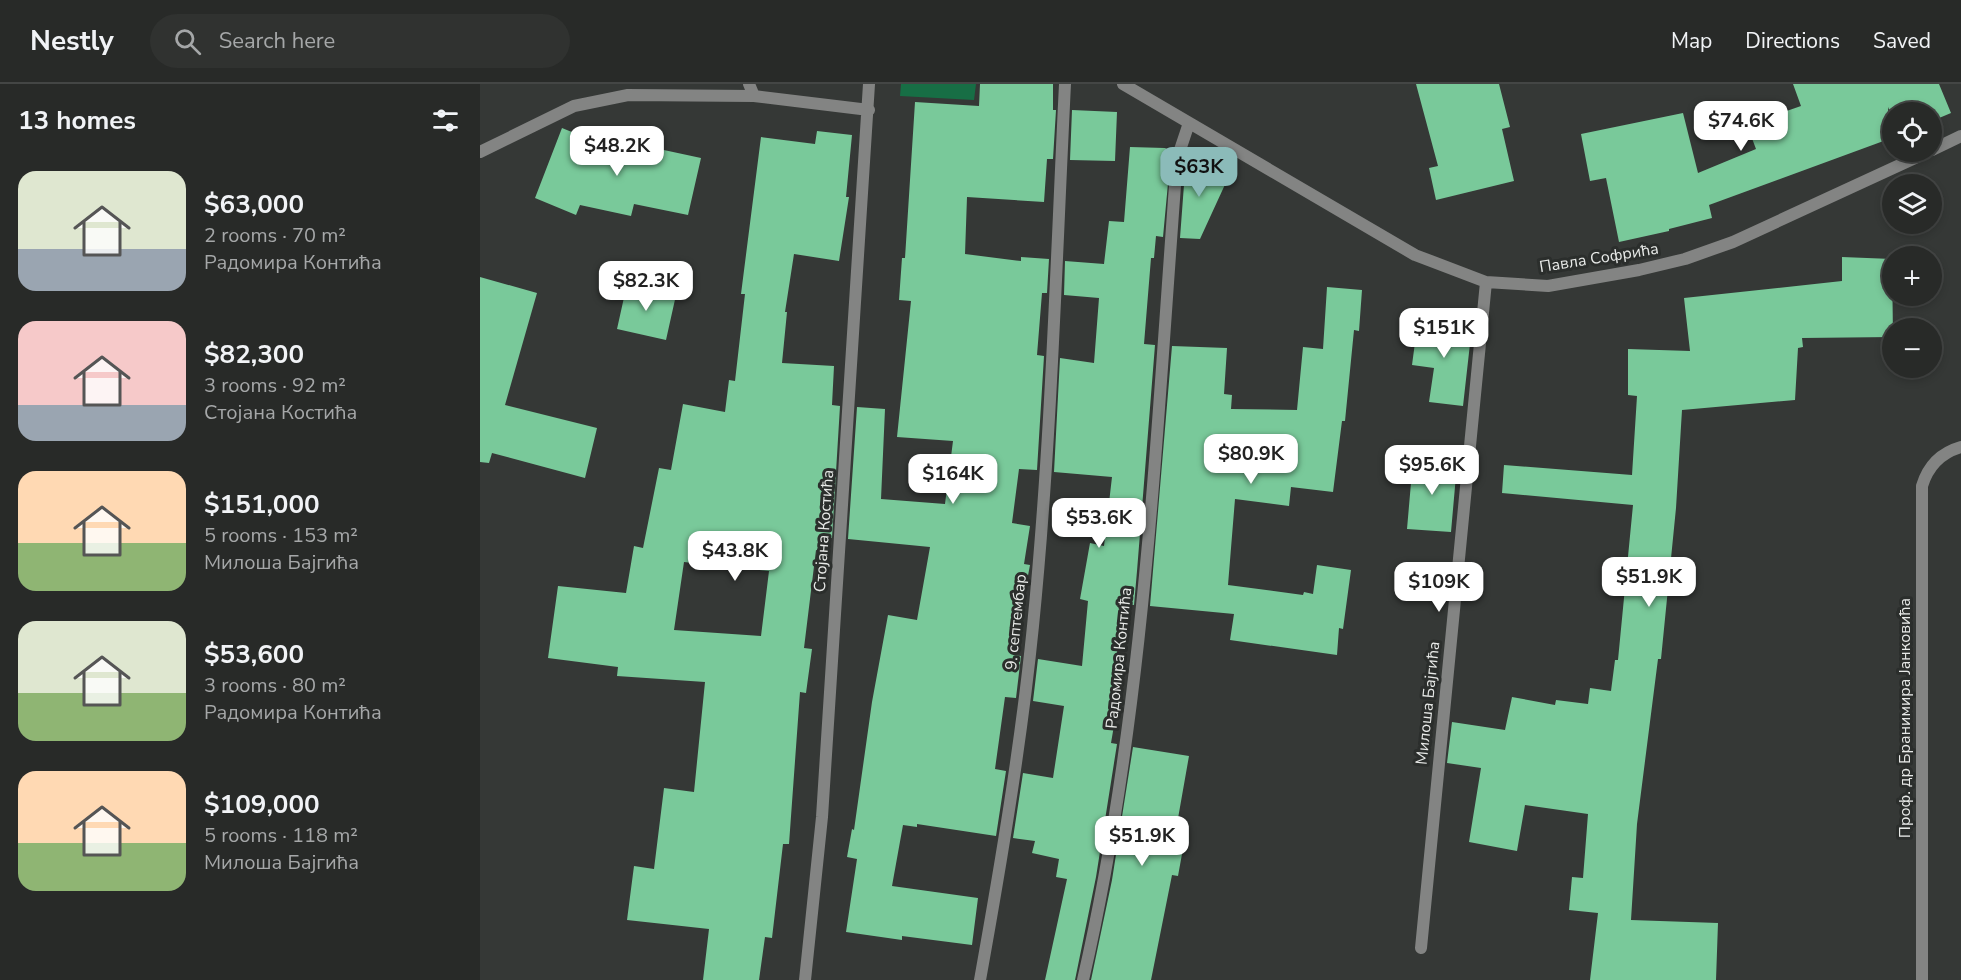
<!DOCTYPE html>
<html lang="en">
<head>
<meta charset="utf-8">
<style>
	:root { --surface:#282a28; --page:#303230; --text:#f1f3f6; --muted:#a5a7a8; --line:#444645; --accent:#8bbbb9 }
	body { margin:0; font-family:"Nunito Sans",sans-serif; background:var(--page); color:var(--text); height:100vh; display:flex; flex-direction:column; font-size:22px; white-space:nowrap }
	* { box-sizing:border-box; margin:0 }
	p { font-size:20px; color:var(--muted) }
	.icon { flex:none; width:33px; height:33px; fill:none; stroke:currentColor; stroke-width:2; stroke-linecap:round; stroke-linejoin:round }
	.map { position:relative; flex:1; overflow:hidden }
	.drawer { display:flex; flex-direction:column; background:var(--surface); width:480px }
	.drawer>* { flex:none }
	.buttons { position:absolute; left:1402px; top:18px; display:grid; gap:12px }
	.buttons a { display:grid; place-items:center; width:60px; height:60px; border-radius:50%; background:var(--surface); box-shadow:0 3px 9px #0003,0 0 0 2px var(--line); font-size:30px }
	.price { position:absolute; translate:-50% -51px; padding:0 14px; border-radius:12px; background:#fff; color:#222; font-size:20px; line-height:39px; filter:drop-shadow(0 2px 3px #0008) }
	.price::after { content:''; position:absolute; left:50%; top:36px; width:18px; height:14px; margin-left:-9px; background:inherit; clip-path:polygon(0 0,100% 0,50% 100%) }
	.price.current { background:var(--accent); color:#111 }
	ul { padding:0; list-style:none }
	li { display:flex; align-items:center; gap:18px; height:150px; padding:0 18px }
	li span { display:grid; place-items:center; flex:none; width:168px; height:120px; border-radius:18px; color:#555 }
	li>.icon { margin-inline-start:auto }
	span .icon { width:72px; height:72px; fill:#fffc; stroke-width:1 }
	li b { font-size:26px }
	h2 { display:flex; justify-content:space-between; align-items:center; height:72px; padding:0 18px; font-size:26px }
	header { display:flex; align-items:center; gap:36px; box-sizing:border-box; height:84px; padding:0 30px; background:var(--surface); border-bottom:2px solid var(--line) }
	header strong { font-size:28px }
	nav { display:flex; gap:33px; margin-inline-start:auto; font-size:21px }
	.search { width:420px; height:54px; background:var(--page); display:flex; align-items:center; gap:15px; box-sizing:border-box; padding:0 21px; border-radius:33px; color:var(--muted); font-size:22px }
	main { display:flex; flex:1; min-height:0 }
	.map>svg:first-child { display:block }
	.green { fill:#176e45 }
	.building { fill:#79c99a; fill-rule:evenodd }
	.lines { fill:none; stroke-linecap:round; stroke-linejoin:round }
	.street { stroke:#838483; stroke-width:12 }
	.labels { text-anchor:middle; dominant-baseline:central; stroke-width:6; stroke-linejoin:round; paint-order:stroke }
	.street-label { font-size:16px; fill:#e8eae8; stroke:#2b2e2c }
</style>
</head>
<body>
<header>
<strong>Nestly</strong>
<div class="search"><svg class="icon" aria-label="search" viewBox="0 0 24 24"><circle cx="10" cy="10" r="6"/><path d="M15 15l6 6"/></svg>Search here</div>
<nav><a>Map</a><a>Directions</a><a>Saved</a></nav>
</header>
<main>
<section class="drawer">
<h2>13 homes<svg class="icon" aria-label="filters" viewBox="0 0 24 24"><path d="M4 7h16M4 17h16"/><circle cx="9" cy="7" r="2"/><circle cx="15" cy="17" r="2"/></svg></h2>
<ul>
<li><span style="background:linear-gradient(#dfe7d0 65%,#9aa5b1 0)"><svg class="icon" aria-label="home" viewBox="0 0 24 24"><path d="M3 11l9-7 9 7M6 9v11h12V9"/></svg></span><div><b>$63,000</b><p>2 rooms · 70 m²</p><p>Радомира Контића</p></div></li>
<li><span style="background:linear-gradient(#f6c9c9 70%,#9aa5b1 0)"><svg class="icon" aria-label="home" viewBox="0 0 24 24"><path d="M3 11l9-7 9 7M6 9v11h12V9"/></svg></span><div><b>$82,300</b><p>3 rooms · 92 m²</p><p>Стојана Костића</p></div></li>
<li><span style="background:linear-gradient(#ffd9b3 60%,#8fb573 0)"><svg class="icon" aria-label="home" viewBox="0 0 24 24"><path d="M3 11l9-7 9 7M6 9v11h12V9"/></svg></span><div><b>$151,000</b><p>5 rooms · 153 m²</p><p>Милоша Бајгића</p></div></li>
<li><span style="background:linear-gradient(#dfe7d0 60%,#8fb573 0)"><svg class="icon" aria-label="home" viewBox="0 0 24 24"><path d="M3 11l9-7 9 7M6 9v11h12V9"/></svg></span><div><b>$53,600</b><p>3 rooms · 80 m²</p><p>Радомира Контића</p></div></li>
<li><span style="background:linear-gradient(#ffd9b3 60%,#8fb573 0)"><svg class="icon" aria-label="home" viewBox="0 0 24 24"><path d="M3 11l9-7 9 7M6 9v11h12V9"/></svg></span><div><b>$109,000</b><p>5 rooms · 118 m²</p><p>Милоша Бајгића</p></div></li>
</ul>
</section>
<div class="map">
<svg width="1481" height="896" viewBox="0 0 1481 896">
	<rect width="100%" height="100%" fill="#353836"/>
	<path class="green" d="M421,0H496L494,16L420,12Z"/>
	<path class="building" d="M500,0H573V26H576L573,75H567L564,118L487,113L485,170L541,177V173L569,175L567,209H562L557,271L564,272L557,386L539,385L532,439L550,442L544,480L550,481L533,571L541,572L536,614L525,613L515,685L526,687L516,752L437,740V743L423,741L412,802L498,814L492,861L422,852V856L366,848L377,775L367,773L372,745L374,746L392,618L408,531L437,536L450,463L368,455L377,323L405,325L401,415L465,420L473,357L417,353L431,217L419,216L422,174H425L435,18L499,22Z
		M936,0H1019L1030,43L1022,45L1034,97L956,116L949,84L958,82Z
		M1313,0H1459L1471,29L1452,37V28H1413V35L1408,23L1409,55L1229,121L1232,134L1189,145V147L1139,158L1126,94L1110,97L1101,50L1203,29L1218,89L1276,65L1267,41L1321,22Z
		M592,26L637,28L635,77L590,76Z
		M82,44L126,62L128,54L221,74L208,131L154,120L151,132L100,121L96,131L55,114Z
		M337,47L372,51L366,113H369L359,177L314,170L305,228H307L302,279L354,282L352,321L360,322L352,454L343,453L341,467L336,466L324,564L332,565L326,609L320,608L309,760H303L292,854L285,853L279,896H223L229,845L147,836L154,782L174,785L184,704L214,708L225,598L137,592L138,583L68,574L78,502L146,509L154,462L163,464L179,384L191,386L203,320L245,328L249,296L255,297L265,210H261L281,53L335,60ZM204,478L289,487L281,552L194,546Z
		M650,63L685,64L691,67L683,153L676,152L674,174H671L664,260L675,261L657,487L654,521L642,520L635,588L643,589L631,659L637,660L616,793L595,896H565L587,795L576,793L579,775L552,769L555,757L533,754L543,689L573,694L584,622L553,617L558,575L602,582L608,517L600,515L610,459L624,462L632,393L574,388L580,274L614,279L619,214L584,211L585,177L624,180L629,137L644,138Z
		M706,74L748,94L720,155L700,154Z
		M1362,173L1412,175L1413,253L1322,254L1323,263L1318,264L1315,316L1202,326L1196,424L1181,575H1178L1157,740L1151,836L1238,839L1236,896H1110L1118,829L1089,826L1092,793L1103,794L1108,730L1045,721L1037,767L989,758L1001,684L967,679L972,638L1025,646L1032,613L1075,621L1076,616L1108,620L1110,604L1131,607L1135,576H1138L1153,421L1022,409L1024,381L1152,391L1157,312L1148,311V265L1210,267L1204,214L1362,197Z
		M0,193L57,209L25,321L117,344L105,394L12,369L9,379L0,378Z
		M147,200L196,211L186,256L137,245Z
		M847,203L882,206L879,247L874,246L865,337H862L853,408L811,403L809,422L755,415L748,501L823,511L824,508L833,510L837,481L871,486L863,545L859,544L857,571L750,556L754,530L670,522L692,262L747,264L744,310L752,311L751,325L817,326L823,263L843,265Z
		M938,236L992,242L983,322L949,318L954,284L932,281Z
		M933,376L977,380L971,448L927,445Z
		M653,663L709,672L694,757L704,759L698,792L692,791L671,896H611L632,796Z"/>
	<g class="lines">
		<path class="street" d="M269,0L274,12
			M643,0L935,171L1006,198L1068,202L1159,186L1205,175L1253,158L1448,68
			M1452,66L1481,52
			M0,68L94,22L148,11L274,12L389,26
			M941,864L1006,198
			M325,896L342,733L389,0
			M500,896C521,779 541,661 553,542C571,362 576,181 585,0
			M603,896C665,627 676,350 697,75L709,39
			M1442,896V402C1448,382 1460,369 1481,363"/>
	</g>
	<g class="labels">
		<g class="street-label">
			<text transform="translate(1119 174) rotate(-9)">Павла Софрића</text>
			<text transform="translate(344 447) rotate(-86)">Стојана Костића</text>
			<text transform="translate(536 538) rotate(-84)">9. септембар</text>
			<text transform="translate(639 574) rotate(-84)">Радомира Контића</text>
			<text transform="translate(948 619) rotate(-84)">Милоша Бајгића</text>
			<text transform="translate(1425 634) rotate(-90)">Проф. др Бранимира Јанковића</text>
		</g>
	</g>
</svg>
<div class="buttons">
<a><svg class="icon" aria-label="locate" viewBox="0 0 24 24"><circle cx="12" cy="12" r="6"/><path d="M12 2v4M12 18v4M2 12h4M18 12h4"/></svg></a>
<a><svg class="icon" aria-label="layers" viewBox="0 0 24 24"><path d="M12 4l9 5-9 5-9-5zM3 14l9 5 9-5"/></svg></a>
<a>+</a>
<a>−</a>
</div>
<b class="price" style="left:1261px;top:68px">$74.6K</b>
<b class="price" style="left:137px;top:93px">$48.2K</b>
<b class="price current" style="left:719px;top:114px">$63K</b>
<b class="price" style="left:166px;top:228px">$82.3K</b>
<b class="price" style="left:964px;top:275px">$151K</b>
<b class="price" style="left:771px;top:401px">$80.9K</b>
<b class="price" style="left:952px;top:412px">$95.6K</b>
<b class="price" style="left:473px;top:421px">$164K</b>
<b class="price" style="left:619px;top:465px">$53.6K</b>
<b class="price" style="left:255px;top:498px">$43.8K</b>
<b class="price" style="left:1169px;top:524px">$51.9K</b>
<b class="price" style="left:959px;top:529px">$109K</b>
<b class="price" style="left:662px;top:783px">$51.9K</b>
</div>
</main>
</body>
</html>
